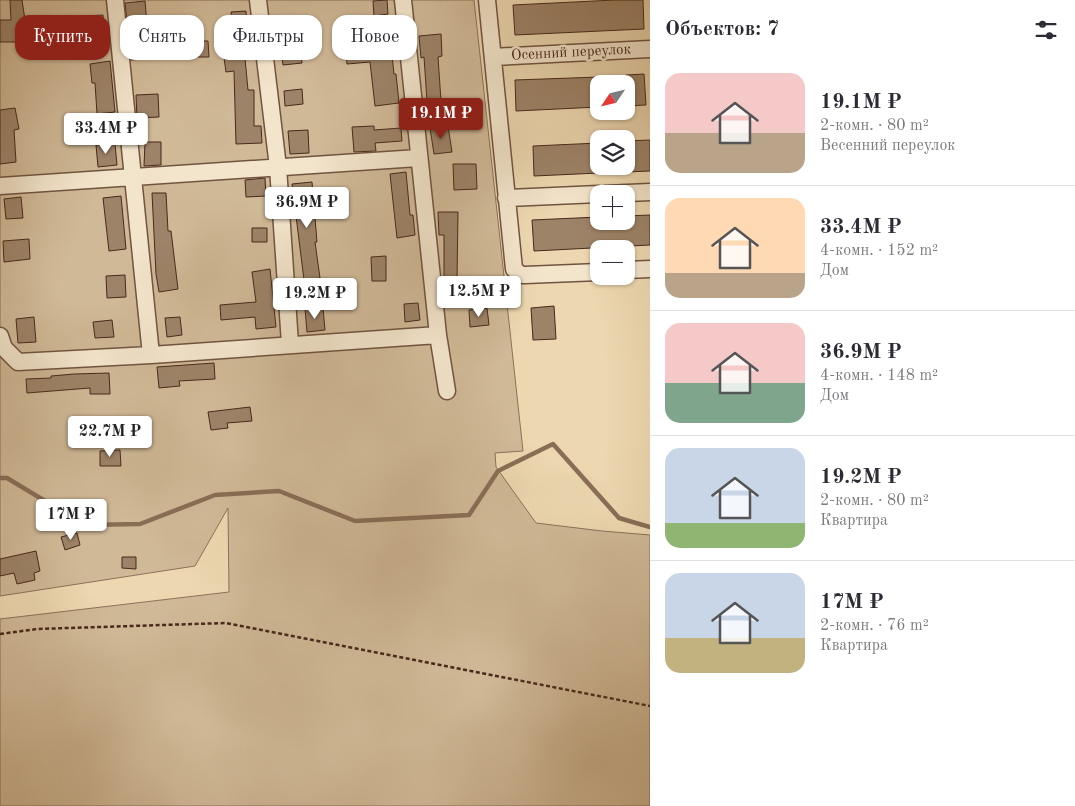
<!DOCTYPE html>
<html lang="ru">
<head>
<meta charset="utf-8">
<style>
	:root { --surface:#fff; --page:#f2f2f3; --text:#2b2b33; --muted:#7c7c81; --line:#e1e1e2; --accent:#8f2418 }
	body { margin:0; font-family:"Old Standard TT",serif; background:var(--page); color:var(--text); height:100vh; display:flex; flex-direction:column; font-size:19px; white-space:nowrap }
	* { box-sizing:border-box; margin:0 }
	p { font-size:16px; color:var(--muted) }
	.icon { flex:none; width:28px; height:28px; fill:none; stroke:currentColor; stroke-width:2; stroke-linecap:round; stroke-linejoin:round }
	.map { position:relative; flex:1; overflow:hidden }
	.side { display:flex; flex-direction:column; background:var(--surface); width:425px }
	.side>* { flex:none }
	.hud { position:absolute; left:15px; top:15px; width:475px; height:45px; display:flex; gap:10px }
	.needle { width:32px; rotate:235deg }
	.fabs { position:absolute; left:590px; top:75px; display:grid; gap:10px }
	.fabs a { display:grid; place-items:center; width:45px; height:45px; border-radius:10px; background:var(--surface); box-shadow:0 1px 4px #0004; font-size:25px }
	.price { position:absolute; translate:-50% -42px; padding:0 11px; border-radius:5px; background:#fff; color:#222; font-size:16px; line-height:32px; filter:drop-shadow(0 1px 2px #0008) }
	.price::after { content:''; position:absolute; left:50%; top:30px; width:15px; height:11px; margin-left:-8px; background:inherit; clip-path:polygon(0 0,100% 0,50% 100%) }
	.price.active { background:var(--accent); color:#fff }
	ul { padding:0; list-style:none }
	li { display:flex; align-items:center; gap:15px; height:125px; padding:0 15px }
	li+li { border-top:1px solid var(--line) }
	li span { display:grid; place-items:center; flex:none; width:140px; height:100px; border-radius:15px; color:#555 }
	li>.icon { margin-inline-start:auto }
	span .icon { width:60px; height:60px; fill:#fffc; stroke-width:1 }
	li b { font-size:21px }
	h2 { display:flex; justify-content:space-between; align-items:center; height:60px; padding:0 15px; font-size:21px }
	.tag { padding:0 18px; border-radius:15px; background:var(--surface); box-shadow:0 1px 4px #0004; font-size:18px; line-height:45px }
	.tag.active { background:var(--accent); color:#fff }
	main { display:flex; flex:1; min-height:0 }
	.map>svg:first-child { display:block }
	.green { fill:#d0b997; stroke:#8c7159 }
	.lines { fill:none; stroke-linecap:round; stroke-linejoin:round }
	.stream { stroke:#896e56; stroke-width:4.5 }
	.building { fill:#9d8368; stroke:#48291b }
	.street-casing { stroke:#715440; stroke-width:19 }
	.path { stroke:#48291b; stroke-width:2.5; stroke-dasharray:4 2.5; stroke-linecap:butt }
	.street { stroke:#f3e5cc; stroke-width:16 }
	.labels { text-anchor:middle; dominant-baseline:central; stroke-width:5; stroke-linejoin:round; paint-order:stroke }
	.street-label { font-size:15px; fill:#48291b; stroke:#f3e5cc }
</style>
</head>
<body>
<main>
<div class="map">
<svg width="650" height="806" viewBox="0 0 650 806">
	<rect width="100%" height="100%" fill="#ecd7b0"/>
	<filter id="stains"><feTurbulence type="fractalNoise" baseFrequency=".004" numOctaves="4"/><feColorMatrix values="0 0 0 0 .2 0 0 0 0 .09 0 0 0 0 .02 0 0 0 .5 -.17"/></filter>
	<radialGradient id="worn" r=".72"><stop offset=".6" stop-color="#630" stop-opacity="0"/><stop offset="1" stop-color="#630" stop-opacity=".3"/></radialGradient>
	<path class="green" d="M0,0H474L523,451L495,453L496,467L536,523L602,531L650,535V806H0V619L229,592L228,508L195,566L0,596Z"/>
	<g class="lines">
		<path class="stream" d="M0,478H7L85,525L140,524L215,495L279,491L355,521L469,515L498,471L553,444L619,518L650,527"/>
	</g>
	<path class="building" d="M10,0H22L25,20V42H0V20H11Z
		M387,0L388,14L374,16L373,1Z
		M615,0H643L644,29L515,35L513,5Z
		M145,1L147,24L141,25L145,59L131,60L125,3Z
		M246,11L247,26L233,27L231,12Z
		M103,15L104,35L87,36L86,16Z
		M441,34L442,56L438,57L441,101H427L424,57L421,58L419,36Z
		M366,38L367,48L391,46L394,74H396L399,103L375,106L370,62L347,64L345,40Z
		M193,41H208L209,57H193Z
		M300,46L302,63L283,65L281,47Z
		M244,48L248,90H254V126H261L262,143L236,144L234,71L226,72L223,51Z
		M110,61L115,112L97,114L95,83H92L90,64Z
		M644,74L646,105L626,106V75Z
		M599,77V107L516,111L515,80Z
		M302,89L303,104L285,106L284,91Z
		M158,94L159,117L137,118L136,95Z
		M15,108L19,129L14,130L16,162L0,164V110Z
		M374,126V130L401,128L402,141L375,143L376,151L354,152L352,127Z
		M448,126L452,152L434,154L430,128Z
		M308,130L309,153L290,154L288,131Z
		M650,140V171L626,172V141Z
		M145,142H161V165L144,166Z
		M599,143V173L534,176L533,146Z
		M115,144L117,165L98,167L96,145Z
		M453,164H476L477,189L454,190Z
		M406,172L410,215H413L415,235L397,238L390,174Z
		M265,178L266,196L246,197L245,180Z
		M312,182L317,242H315L320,278L304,280L292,184Z
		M152,193H166L168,231H171L178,289L159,292L156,274Z
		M121,196L126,249L109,251L103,198Z
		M21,197L23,218L6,219L4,199Z
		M438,212H458L457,280H444V235H439Z
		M650,215V245L534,251L532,220L599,217V221H626V216Z
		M252,228H267V242H252Z
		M29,239L30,259L4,262L3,241Z
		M386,256V281H372L371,257Z
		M270,269L276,327L256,329L255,317L221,320L220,305L256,302L252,272Z
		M125,275L126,297L107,298L106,276Z
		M418,303L420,320L405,322L404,304Z
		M554,306L556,339L533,340L531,308Z
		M323,308L325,330L307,332L305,309Z
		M487,308L489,325L470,327L469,310Z
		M34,317L36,342L18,343L16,319Z
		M180,317L182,335L167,337L165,318Z
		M112,320L114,337L95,338L93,322Z
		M214,363L215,379L179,381L180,386L159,388L157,367Z
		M109,373L110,394H90V388L27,393L26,379L51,378V376L74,374Z
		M250,407L252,421L227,423L228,428L211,430L208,412Z
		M120,450L121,466H100V451Z
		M77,533L80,545L65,550L61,537Z
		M36,551L40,571L34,573L35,580L17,584L14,573L0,576V559Z
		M122,557H136V569L122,568Z"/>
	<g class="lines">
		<g class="street-casing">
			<path id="street" d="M258,0L278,167L290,344
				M403,0L438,335L447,391
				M487,0L514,269L521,275H525L599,272
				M493,57L650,49
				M0,186L418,158
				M605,194L650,192
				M506,198L599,194
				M626,270L650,269
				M0,336L4,348L18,362L151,355L115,0
				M151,355L438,335"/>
		</g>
		<path class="path" d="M0,634L37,629L226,623L650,706"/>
		<use href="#street" class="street"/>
	</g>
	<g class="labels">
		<g class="street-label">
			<text transform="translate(571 53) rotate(-3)">Осенний переулок</text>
		</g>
	</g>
	<rect width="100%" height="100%" filter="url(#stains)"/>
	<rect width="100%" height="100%" fill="url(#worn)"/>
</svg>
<div class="fabs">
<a><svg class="needle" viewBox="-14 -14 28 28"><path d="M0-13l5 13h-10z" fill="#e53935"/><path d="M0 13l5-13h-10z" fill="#7c7c81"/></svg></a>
<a><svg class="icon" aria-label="layers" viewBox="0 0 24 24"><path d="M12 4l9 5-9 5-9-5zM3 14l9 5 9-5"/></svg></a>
<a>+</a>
<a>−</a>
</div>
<b class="price active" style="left:441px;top:140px">19.1M ₽</b>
<b class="price" style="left:106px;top:155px">33.4M ₽</b>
<b class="price" style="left:307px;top:229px">36.9M ₽</b>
<b class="price" style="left:479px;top:318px">12.5M ₽</b>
<b class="price" style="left:315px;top:320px">19.2M ₽</b>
<b class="price" style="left:110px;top:458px">22.7M ₽</b>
<b class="price" style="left:71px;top:541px">17M ₽</b>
<div class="hud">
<a class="tag active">Купить</a>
<a class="tag">Снять</a>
<a class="tag">Фильтры</a>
<a class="tag">Новое</a>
</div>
</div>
<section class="side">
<h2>Объектов: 7<svg class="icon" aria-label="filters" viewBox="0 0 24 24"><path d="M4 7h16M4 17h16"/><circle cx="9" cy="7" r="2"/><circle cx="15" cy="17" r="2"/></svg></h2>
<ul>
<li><span style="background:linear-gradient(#f6c9c9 60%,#b9a48a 0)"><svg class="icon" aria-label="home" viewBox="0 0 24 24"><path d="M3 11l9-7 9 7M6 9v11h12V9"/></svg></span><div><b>19.1M ₽</b><p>2-комн. · 80 m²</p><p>Весенний переулок</p></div></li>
<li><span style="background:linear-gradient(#ffd9b3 75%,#b9a48a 0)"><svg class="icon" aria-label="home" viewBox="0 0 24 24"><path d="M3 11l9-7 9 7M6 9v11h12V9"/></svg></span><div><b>33.4M ₽</b><p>4-комн. · 152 m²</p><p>Дом</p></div></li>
<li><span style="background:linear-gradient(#f6c9c9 60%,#7fa58c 0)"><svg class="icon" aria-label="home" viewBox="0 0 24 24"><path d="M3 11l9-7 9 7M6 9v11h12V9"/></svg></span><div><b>36.9M ₽</b><p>4-комн. · 148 m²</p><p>Дом</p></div></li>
<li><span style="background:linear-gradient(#c9d6e8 75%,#8fb573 0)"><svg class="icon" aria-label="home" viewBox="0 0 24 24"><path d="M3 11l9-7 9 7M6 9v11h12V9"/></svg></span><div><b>19.2M ₽</b><p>2-комн. · 80 m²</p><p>Квартира</p></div></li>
<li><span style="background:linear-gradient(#c9d6e8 65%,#c2b280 0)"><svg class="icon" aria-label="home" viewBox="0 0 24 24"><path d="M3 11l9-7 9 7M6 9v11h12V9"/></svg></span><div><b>17M ₽</b><p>2-комн. · 76 m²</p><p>Квартира</p></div></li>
</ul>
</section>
</main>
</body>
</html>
